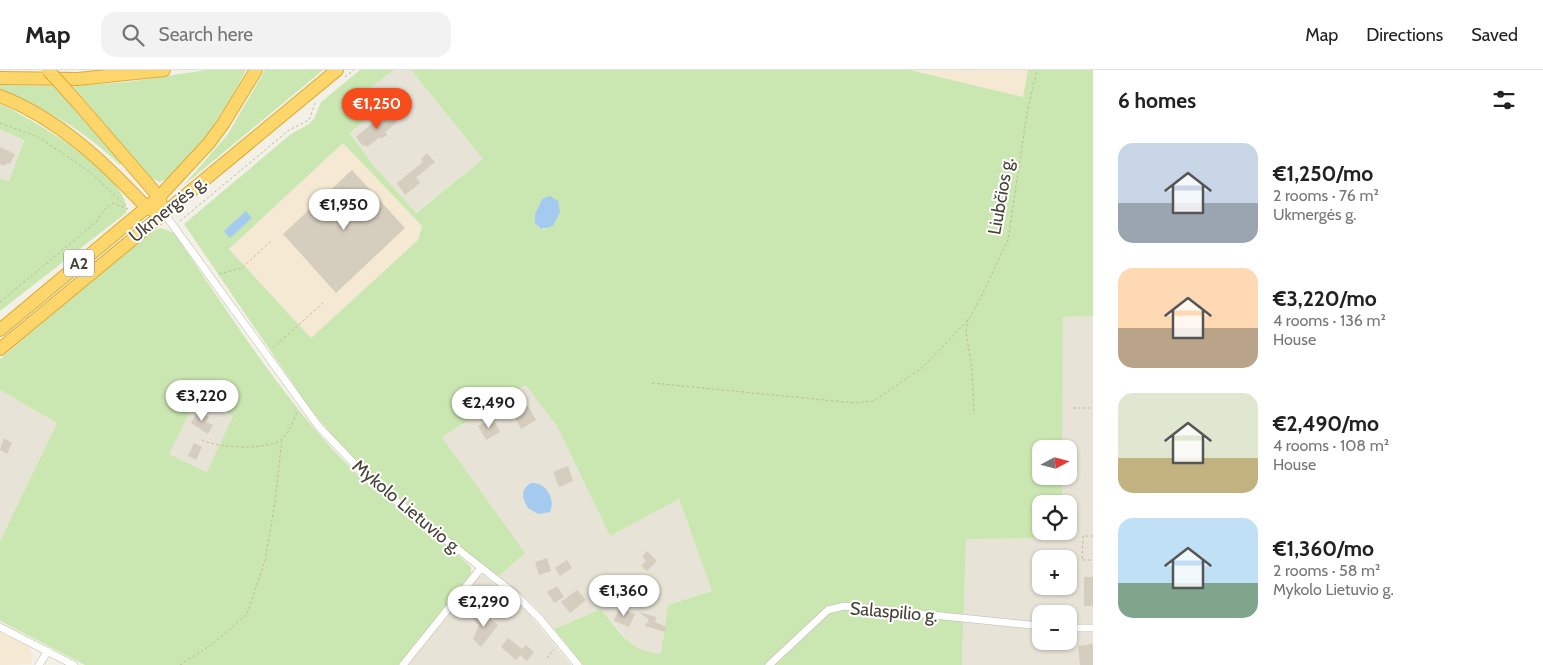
<!DOCTYPE html>
<html lang="en">
<head>
<meta charset="utf-8">
<style>
	:root { --surface:#fff; --page:#f2f2f2; --text:#222; --muted:#767676; --line:#e0e0e0; --accent:#f74c1b }
	body { margin:0; font-family:Cabin,sans-serif; background:var(--page); color:var(--text); height:100vh; display:flex; flex-direction:column; font-size:19px; white-space:nowrap }
	* { box-sizing:border-box; margin:0 }
	p { font-size:16px; color:var(--muted) }
	.icon { flex:none; width:28px; height:28px; fill:none; stroke:currentColor; stroke-width:2; stroke-linecap:round; stroke-linejoin:round }
	.map { position:relative; flex:1; overflow:hidden }
	.panel { display:flex; flex-direction:column; background:var(--surface); width:450px }
	.panel>* { flex:none }
	.needle { width:32px; rotate:83deg }
	.controls { position:absolute; left:1032px; top:370px; display:grid; gap:10px }
	.controls a { display:grid; place-items:center; width:45px; height:45px; border-radius:10px; background:var(--surface); box-shadow:0 1px 4px #0004; font-size:25px }
	.price { position:absolute; translate:-50% -42px; padding:0 11px; border-radius:18px; background:#fff; color:#222; font-size:16px; line-height:32px; filter:drop-shadow(0 1px 2px #0008) }
	.price::after { content:''; position:absolute; left:50%; top:30px; width:15px; height:11px; margin-left:-8px; background:inherit; clip-path:polygon(0 0,100% 0,50% 100%) }
	.price.selected { background:var(--accent); color:#fff }
	ul { padding:0; list-style:none }
	li { display:flex; align-items:center; gap:15px; height:125px; padding:0 25px }
	li span { display:grid; place-items:center; flex:none; width:140px; height:100px; border-radius:15px; color:#555 }
	li>.icon { margin-inline-start:auto }
	span .icon { width:60px; height:60px; fill:#fffc; stroke-width:1 }
	li b { font-size:21px }
	h2 { display:flex; justify-content:space-between; align-items:center; height:60px; padding:0 25px; font-size:21px }
	header { display:flex; align-items:center; gap:30px; box-sizing:border-box; height:70px; padding:0 25px; background:var(--surface); border-bottom:1px solid var(--line) }
	header strong { font-size:24px }
	nav { display:flex; gap:28px; margin-inline-start:auto; font-size:18px }
	.search { width:350px; height:45px; background:var(--page); display:flex; align-items:center; gap:12px; box-sizing:border-box; padding:0 18px; border-radius:15px; color:var(--muted); font-size:19px }
	main { display:flex; flex:1; min-height:0 }
	.map>svg:first-child { display:block }
	.residential { fill:#e7e3d6; fill-rule:evenodd }
	.commercial { fill:#f5e9d3 }
	.green { fill:#cbe7b1; fill-rule:evenodd }
	.water { fill:#a4cbef }
	.building { fill:#d5cdbd }
	.lines { fill:none; stroke-linecap:round; stroke-linejoin:round }
	.street-casing { stroke:#bfb9aa; stroke-width:8 }
	.highway-casing { stroke:#dbac39; stroke-width:14 }
	.path { stroke:#c0b69b; stroke-width:1; stroke-dasharray:2.5 2.5; stroke-linecap:butt }
	.street { stroke:#fff; stroke-width:7 }
	.highway { stroke:#fcd66a; stroke-width:12 }
	.highway-bridge-casing { stroke:#dbac39; stroke-width:14; stroke-linecap:butt }
	.highway-bridge { stroke:#fcd66a; stroke-width:12 }
	.labels { text-anchor:middle; dominant-baseline:central; stroke-width:4; stroke-linejoin:round; paint-order:stroke }
	.shield { fill:#fff; stroke:#7e7a72; stroke-width:1 }
	.shield-label { font-size:16px; font-weight:bold; fill:#474136 }
	.street-label { font-size:18px; fill:#474136; stroke:#fff }
</style>
</head>
<body>
<header>
<strong>Map</strong>
<div class="search"><svg class="icon" aria-label="search" viewBox="0 0 24 24"><circle cx="10" cy="10" r="6"/><path d="M15 15l6 6"/></svg>Search here</div>
<nav><a>Map</a><a>Directions</a><a>Saved</a></nav>
</header>
<main>
<div class="map">
<svg width="1093" height="595" viewBox="0 0 1093 595">
	<rect width="100%" height="100%" fill="#f3f1e7"/>
	<path class="residential" d="M394,0H411L483,89L415,143L375,97L350,62L356,60L365,22Z
		M0,59L24,69L9,111L0,108Z
		M1093,246V595H962L966,469L1061,468L1062,461H1069V434H1062V406H1069V379H1062V247ZM1041,489H1069V516H1041ZM1041,544H1069V571H1041Z
		M527,315L557,356L610,466L679,429L712,521L668,535L661,584L645,582L631,574L601,539L554,559L533,535L499,506L524,483L442,367Z
		M0,320L57,353L0,471Z
		M195,329L233,346L208,402L169,384Z
		M472,501L479,506L483,505L527,541L571,595H399L470,508Z"/>
	<path class="commercial" d="M910,0H1028L1023,27Z
		M343,72L422,156L418,170L311,268L229,179Z
		M0,562L28,576L33,587L31,594L0,595Z"/>
	<path class="green" d="M206,0H246C233,26 187,104 160,112L151,108L73,16L128,12Z
		M265,0H323L183,116L228,64Z
		M360,0H394L365,22L376,38L374,43L350,63L375,97L416,143L483,89L411,0H910L1023,27L1028,0H1093V246L1063,247L1062,379H1041V406H1062V434H1041V461H1062V468L966,469L962,595H583L554,559L601,539C620,562 629,581 661,584L668,535L712,521L679,429L610,466L557,356L526,315L442,367L525,483L499,506C429,456 357,402 306,333L184,154L291,64L309,54L315,47L321,32ZM343,73L422,156L418,170L311,268L229,179ZM542,129L545,160L538,157L535,144Z
		M0,15L54,16L121,93L120,95C85,61 45,38 0,19Z
		M0,34C28,47 134,107 126,143L0,241V108L9,111L24,70L0,59Z
		M161,158L174,163C228,241 279,325 346,393C384,432 432,460 471,497V508L399,595H85L0,551V471L57,353L0,320V289L151,162ZM196,329L233,346L207,402L169,384Z"/>
	<path class="water" d="M550,126L558,131L560,142L553,156L541,159L535,153V144L542,129Z
		M246,141L252,148L230,168L224,161Z
		M531,413C546,412 556,429 550,442L538,444L528,438C522,428 520,420 531,413Z"/>
	<path class="building" d="M388,41L397,52L385,62L387,65L381,69L380,67L367,77L366,75L363,76L356,67Z
		M0,77L15,84L10,94L7,93L5,96L0,94Z
		M427,83L435,92L413,110L417,108L420,113L405,125L397,113L423,92L421,89Z
		M352,100L405,158L336,223L283,164Z
		M528,336L536,350L521,359L513,344Z
		M198,341L209,347L206,352L213,355L208,364L191,353Z
		M493,348L500,362L486,370L478,356Z
		M4,368L12,373L7,384L0,380Z
		M194,373L202,377L196,390L188,386Z
		M568,396L573,411L559,417L553,402Z
		M647,481L657,491L647,501L641,496L646,491L642,487Z
		M547,488L551,501L539,505L535,492Z
		M567,490L572,498L560,506L555,498Z
		M1084,507H1093V536H1084Z
		M557,516L564,527L554,533L547,522Z
		M577,520L586,530L570,543L561,532Z
		M619,538L635,544L629,557L614,551Z
		M479,540L498,555L481,577L473,569L479,555L473,550Z
		M639,542L656,547L655,552L666,557L665,562L645,556L649,550Z
		M508,568L522,579L526,575L534,582L527,591L520,585L516,590L501,577Z
		M1093,574V595H1080L1078,576Z"/>
	<g class="lines">
		<g class="street-casing">
			<path id="street" d="M164,143L319,357L372,412L515,524L540,549L578,595
				M0,557L74,595
				M1069,558H1093
				M39,595L48,581
				M403,595L481,498
				M769,595L828,540L844,536L1041,556"/>
		</g>
		<g class="highway-casing">
			<path id="highway" d="M0,8L78,9L164,0
				M0,26C59,49 104,92 147,138L152,140
				M77,32L159,127L161,134
				M0,260L159,127L209,73L223,54L256,0
				M0,279L337,0"/>
		</g>
		<path class="path" d="M345,7L354,0
			M0,53L38,67L90,102L127,137
			M180,151L289,60L309,50L315,33
			M219,204L242,198L271,171
			M0,232L96,152L104,140L112,133L128,139
			M968,249L966,262L972,299L974,344
			M273,278L324,232
			M652,313L855,333L874,331L923,297L969,249L981,227L1008,170L1027,43L1037,0
			M1073,338H1093
			M202,370C218,378 267,381 282,369C290,362 294,350 297,341
			M1093,466H1083L1082,490H1093
			M547,588L554,579
			M180,595L214,573L247,544L265,491L275,432L282,369"/>
		<use href="#street" class="street"/>
		<use href="#highway" class="highway"/>
		<g class="highway-bridge-casing">
			<path id="highway-bridge" d="M48,0L77,32"/>
		</g>
		<use href="#highway-bridge" class="highway-bridge"/>
	</g>
	<g class="labels">
		<rect class="shield" x="64" y="179.5" width="30" height="27" rx="4"/>
		<g class="shield-label">
			<text x="79" y="193">A2</text>
		</g>
		<g class="street-label">
			<text transform="translate(1001 126) rotate(-80)">Liubčios g.</text>
			<text transform="translate(168 139) rotate(-39)">Ukmergės g.</text>
			<text transform="translate(407 437) rotate(40)">Mykolo Lietuvio g.</text>
			<text transform="translate(894 542) rotate(5)">Salaspilio g.</text>
		</g>
	</g>
</svg>
<div class="controls">
<a><svg class="needle" viewBox="-14 -14 28 28"><path d="M0-13l5 13h-10z" fill="#e53935"/><path d="M0 13l5-13h-10z" fill="#767676"/></svg></a>
<a><svg class="icon" aria-label="locate" viewBox="0 0 24 24"><circle cx="12" cy="12" r="6"/><path d="M12 2v4M12 18v4M2 12h4M18 12h4"/></svg></a>
<a>+</a>
<a>−</a>
</div>
<b class="price selected" style="left:377px;top:60px">€1,250</b>
<b class="price" style="left:344px;top:161px">€1,950</b>
<b class="price" style="left:202px;top:352px">€3,220</b>
<b class="price" style="left:489px;top:359px">€2,490</b>
<b class="price" style="left:624px;top:547px">€1,360</b>
<b class="price" style="left:484px;top:558px">€2,290</b>
</div>
<section class="panel">
<h2>6 homes<svg class="icon" aria-label="filters" viewBox="0 0 24 24"><path d="M4 7h16M4 17h16"/><circle cx="9" cy="7" r="2"/><circle cx="15" cy="17" r="2"/></svg></h2>
<ul>
<li><span style="background:linear-gradient(#c9d6e8 60%,#9aa5b1 0)"><svg class="icon" aria-label="home" viewBox="0 0 24 24"><path d="M3 11l9-7 9 7M6 9v11h12V9"/></svg></span><div><b>€1,250/mo</b><p>2 rooms · 76 m²</p><p>Ukmergės g.</p></div></li>
<li><span style="background:linear-gradient(#ffd9b3 60%,#b9a48a 0)"><svg class="icon" aria-label="home" viewBox="0 0 24 24"><path d="M3 11l9-7 9 7M6 9v11h12V9"/></svg></span><div><b>€3,220/mo</b><p>4 rooms · 136 m²</p><p>House</p></div></li>
<li><span style="background:linear-gradient(#dfe7d0 65%,#c2b280 0)"><svg class="icon" aria-label="home" viewBox="0 0 24 24"><path d="M3 11l9-7 9 7M6 9v11h12V9"/></svg></span><div><b>€2,490/mo</b><p>4 rooms · 108 m²</p><p>House</p></div></li>
<li><span style="background:linear-gradient(#bfe0f5 65%,#7fa58c 0)"><svg class="icon" aria-label="home" viewBox="0 0 24 24"><path d="M3 11l9-7 9 7M6 9v11h12V9"/></svg></span><div><b>€1,360/mo</b><p>2 rooms · 58 m²</p><p>Mykolo Lietuvio g.</p></div></li>
</ul>
</section>
</main>
</body>
</html>
